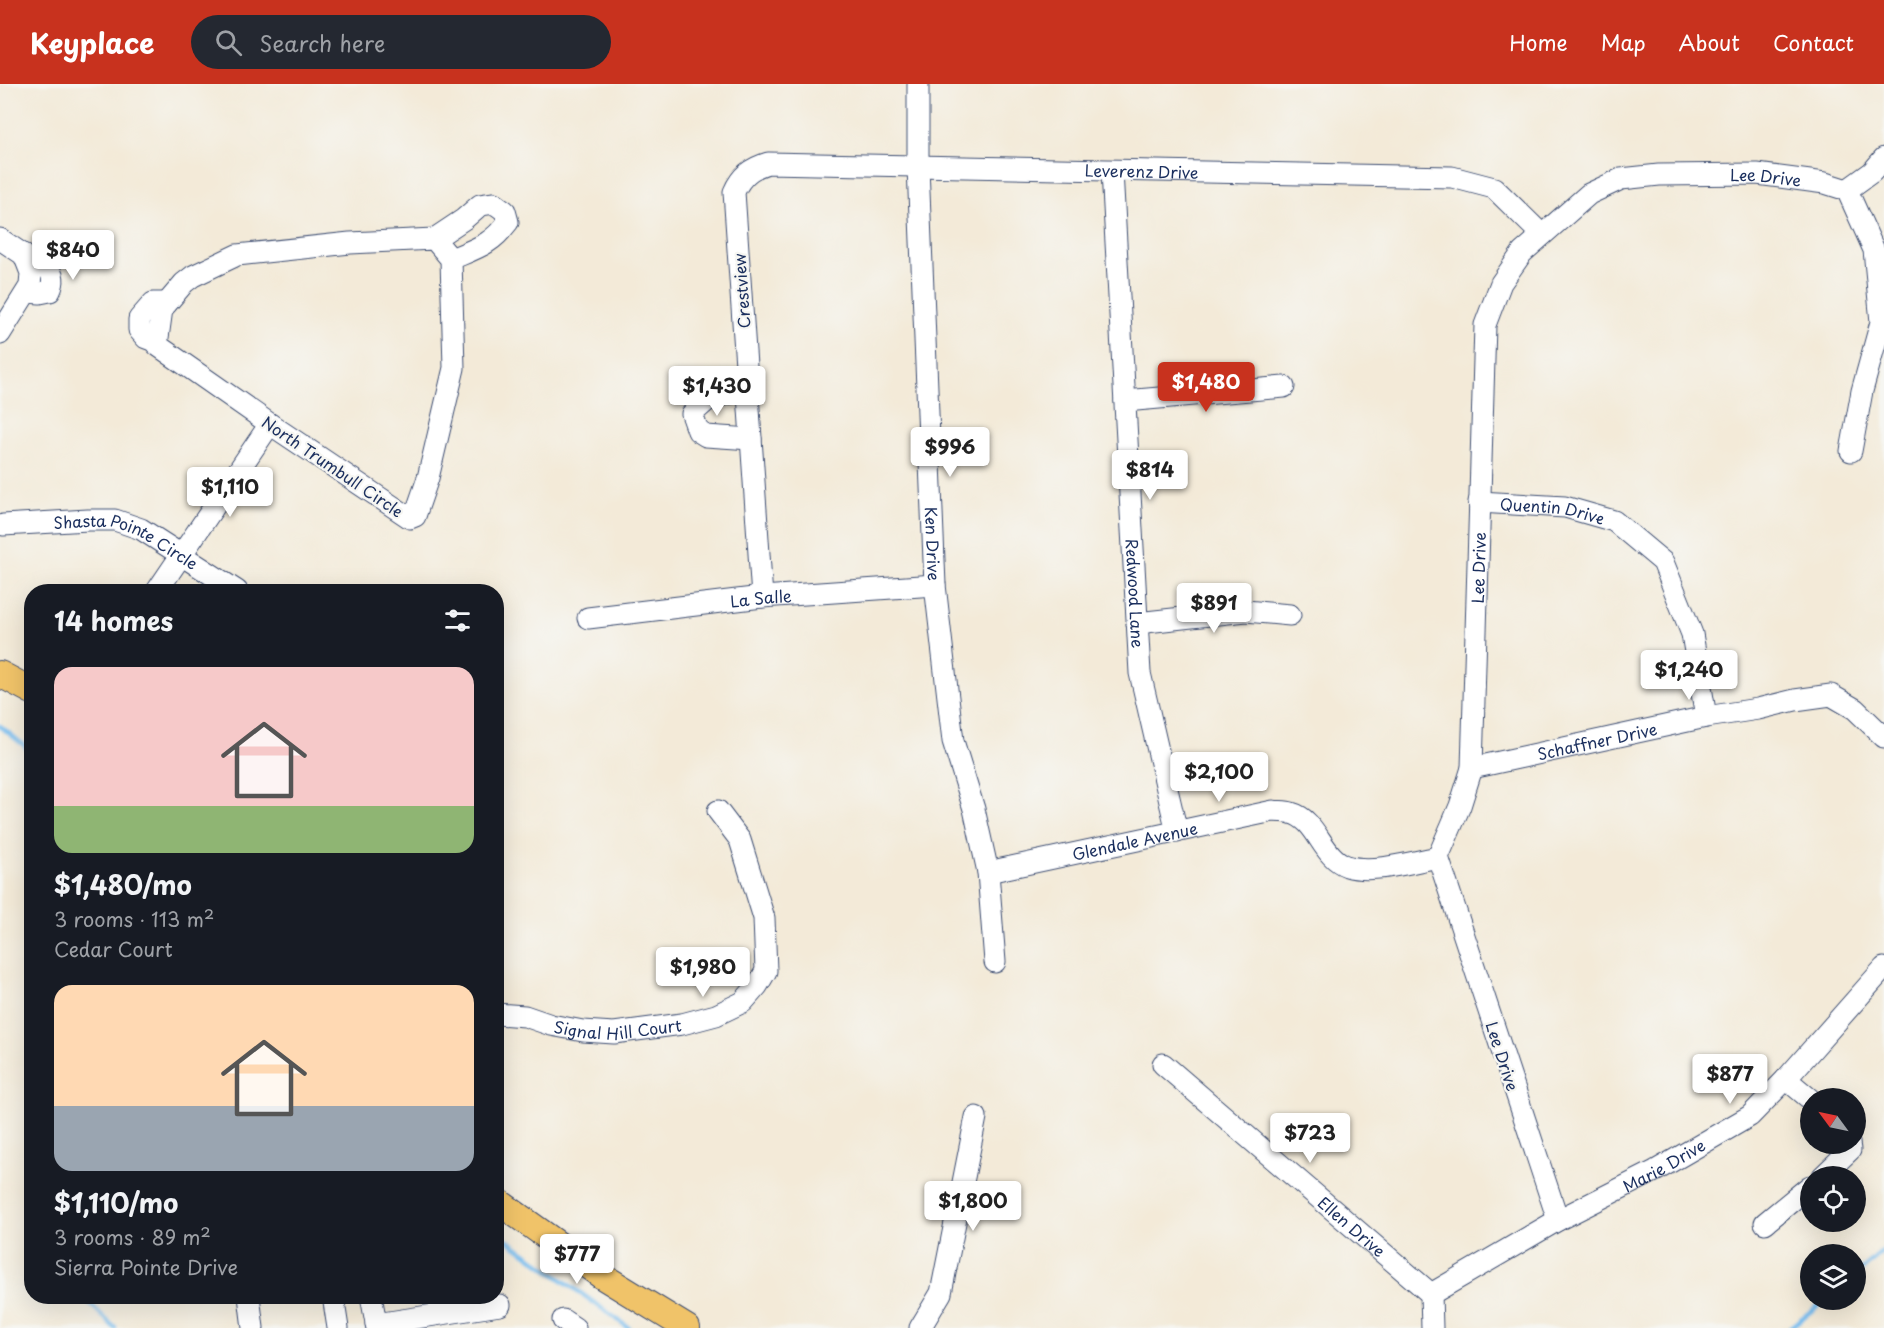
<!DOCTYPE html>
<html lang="en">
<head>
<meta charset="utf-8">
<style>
	:root { --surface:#171b24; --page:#242831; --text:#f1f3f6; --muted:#9ea1a6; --accent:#c8321e }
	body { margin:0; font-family:"Playpen Sans",sans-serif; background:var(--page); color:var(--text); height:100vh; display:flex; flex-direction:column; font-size:22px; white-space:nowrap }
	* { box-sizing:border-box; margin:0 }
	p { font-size:20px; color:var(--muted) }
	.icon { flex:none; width:33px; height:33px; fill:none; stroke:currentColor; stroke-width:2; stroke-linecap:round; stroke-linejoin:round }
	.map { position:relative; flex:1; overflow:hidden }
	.drawer { position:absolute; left:24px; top:500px; width:480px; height:720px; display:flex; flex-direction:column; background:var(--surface); border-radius:24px; box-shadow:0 6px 24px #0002 }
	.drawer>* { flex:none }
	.needle { width:39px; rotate:303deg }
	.tools { position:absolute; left:1800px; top:1004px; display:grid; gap:12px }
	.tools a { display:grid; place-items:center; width:66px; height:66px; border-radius:50%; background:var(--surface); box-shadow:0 6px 24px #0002; font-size:30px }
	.price { position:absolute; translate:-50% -51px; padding:0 14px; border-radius:6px; background:#fff; color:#222; font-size:20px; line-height:39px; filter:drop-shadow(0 2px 3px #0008) }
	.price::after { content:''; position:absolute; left:50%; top:36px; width:18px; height:14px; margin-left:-9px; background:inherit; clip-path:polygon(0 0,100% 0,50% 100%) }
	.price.active { background:var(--accent); color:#fff }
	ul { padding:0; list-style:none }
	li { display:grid; align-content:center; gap:12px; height:318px; padding:0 30px }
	li span { display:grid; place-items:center; height:186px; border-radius:18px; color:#555 }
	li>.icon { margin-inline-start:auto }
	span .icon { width:108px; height:108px; fill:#fffc; stroke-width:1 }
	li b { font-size:26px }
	h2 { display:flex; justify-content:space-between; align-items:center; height:72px; padding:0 30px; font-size:26px }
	header { display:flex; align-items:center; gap:36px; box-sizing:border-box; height:84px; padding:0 30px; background:var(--accent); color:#fff }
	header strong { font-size:28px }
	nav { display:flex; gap:33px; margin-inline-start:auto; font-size:21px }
	.search { width:420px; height:54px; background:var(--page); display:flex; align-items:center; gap:15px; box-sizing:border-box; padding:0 21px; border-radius:33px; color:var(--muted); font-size:22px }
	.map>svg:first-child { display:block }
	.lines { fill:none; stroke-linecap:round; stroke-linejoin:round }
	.stream { stroke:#78beef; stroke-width:4.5 }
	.minor-casing { stroke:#3b4b70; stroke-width:23 }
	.major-casing { stroke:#3b4b70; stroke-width:28 }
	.minor { stroke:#fff; stroke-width:21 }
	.major { stroke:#f0c369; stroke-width:26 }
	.labels { text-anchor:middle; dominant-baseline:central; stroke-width:4.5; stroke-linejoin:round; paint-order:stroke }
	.street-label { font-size:16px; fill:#1b2f5e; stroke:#f6f6f2 }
</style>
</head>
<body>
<header>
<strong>Keyplace</strong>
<div class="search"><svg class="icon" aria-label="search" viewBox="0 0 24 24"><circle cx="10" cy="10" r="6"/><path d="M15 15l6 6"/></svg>Search here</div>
<nav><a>Home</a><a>Map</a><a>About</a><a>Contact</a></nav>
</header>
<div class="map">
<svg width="1884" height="1244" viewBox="0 0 1884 1244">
	<rect width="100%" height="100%" fill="#f6f6f2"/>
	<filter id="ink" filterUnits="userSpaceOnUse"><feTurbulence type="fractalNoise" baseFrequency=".0167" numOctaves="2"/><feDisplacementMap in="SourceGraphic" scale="12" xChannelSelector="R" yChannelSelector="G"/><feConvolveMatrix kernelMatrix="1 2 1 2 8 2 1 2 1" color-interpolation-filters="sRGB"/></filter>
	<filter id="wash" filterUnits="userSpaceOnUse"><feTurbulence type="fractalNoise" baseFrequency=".008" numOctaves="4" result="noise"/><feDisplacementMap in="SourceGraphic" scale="24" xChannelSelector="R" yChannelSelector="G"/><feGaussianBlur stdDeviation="1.35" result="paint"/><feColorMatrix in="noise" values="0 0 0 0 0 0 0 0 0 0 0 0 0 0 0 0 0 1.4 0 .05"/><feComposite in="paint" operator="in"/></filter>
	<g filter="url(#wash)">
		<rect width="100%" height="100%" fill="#f3ead8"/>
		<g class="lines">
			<path class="stream" d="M0,642L26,663L32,676
				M496,1148L629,1244
				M1856,1191L1884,1166
				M82,1212L115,1244
				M1789,1244L1827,1215"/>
		</g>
	</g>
	<g filter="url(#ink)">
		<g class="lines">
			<g class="minor-casing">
				<g id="minor">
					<path id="s1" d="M918,0V83L935,501L953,657L974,725L988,788L995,878"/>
					<path id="s2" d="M1112,87L1140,589L1177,748"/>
					<path d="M1847,106L1874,166L1881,238L1862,307L1851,367"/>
					<path d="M1847,106L1872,88L1884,74"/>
					<path d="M0,155L24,171L31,189L30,202L0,250"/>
					<path d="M434,155L451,175L454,284L428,394L415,432L410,434L270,340L157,261L162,225L184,199L193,192L237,171L350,159Z"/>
					<path d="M434,155L464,135L480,121L494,119L505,127L508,138C491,161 477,164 451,175"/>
					<path d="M26,176C44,178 59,188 50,207L40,209L27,208"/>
					<path d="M157,258L146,254L139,246V235L153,219H167"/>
					<path d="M748,305L710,314L692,330L698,347L706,352L751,355"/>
					<path d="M1125,317L1284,303"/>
					<path id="s3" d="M1479,418L1565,423L1614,437L1663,478L1692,550L1706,633"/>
					<path id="s4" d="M3,441L88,436H115L141,445L237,507"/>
					<path d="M157,507L270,340"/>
					<path id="s5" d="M762,513L734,108C741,92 751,84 768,79L1452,93L1494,104L1542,151"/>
					<path id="s6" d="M588,534L762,513L935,501"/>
					<path d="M1137,539L1246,527L1290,531"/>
					<path id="s7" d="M1472,684L1706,633L1758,625L1795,616L1831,611L1855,625L1884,653"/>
					<path id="s8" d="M988,788L1273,727C1279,728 1286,727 1291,729C1318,736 1321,773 1347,782C1372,790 1413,778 1438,773"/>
					<path id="s9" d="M496,930L525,932L551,941L583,947L614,949L682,940L716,931L743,918L757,902L766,887L764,834L740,756L718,727"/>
					<path id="s10" d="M1163,980L1431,1210"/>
					<path d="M1786,995L1810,1015"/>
					<path d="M1823,1092L1850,1066L1849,1059"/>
					<path id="s11" d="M1558,1136L1438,773L1460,722L1472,684L1485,241L1501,199L1522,169L1589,110L1621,95L1659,91L1757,90L1825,99L1847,106"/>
					<path d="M1765,1139L1810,1102"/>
					<path id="s12" d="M1431,1210L1558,1136L1655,1087L1750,1032L1786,995L1884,884"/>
					<path d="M1431,1210L1432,1244"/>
					<path d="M249,1212L253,1244"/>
					<path d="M333,1212L338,1244"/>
					<path d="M371,1212L377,1244"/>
					<path d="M563,1236L575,1244"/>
					<path d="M376,1240L500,1221"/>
					<path d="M920,1244L941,1209L976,1033"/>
				</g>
			</g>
			<g class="major-casing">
				<path id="major" d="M0,590L32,607
					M496,1116L602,1192L687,1244"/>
			</g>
			<use href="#minor" class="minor"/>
			<use href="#major" class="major"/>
		</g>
	</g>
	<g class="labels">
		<g class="street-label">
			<text stroke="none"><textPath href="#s5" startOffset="826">Leverenz Drive</textPath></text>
			<text stroke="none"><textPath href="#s11" startOffset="1272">Lee Drive</textPath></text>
			<text transform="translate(741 207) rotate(-94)">Crestview</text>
			<text transform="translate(333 382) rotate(34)">North Trumbull Circle</text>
			<text stroke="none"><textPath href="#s3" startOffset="74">Quentin Drive</textPath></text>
			<text stroke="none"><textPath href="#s1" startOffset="460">Ken Drive</textPath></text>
			<text stroke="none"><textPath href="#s4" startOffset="128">Shasta Pointe Circle</textPath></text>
			<text stroke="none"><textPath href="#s11" startOffset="678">Lee Drive</textPath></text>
			<text stroke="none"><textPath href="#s2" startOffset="423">Redwood Lane</textPath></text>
			<text stroke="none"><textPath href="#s6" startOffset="174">La Salle</textPath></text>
			<text stroke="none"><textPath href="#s7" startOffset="128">Schaffner Drive</textPath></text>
			<text stroke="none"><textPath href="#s8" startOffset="150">Glendale Avenue</textPath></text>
			<text stroke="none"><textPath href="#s9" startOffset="124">Signal Hill Court</textPath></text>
			<text transform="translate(1503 972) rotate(72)">Lee Drive</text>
			<text stroke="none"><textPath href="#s12" startOffset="266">Marie Drive</textPath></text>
			<text stroke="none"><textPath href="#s10" startOffset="249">Ellen Drive</textPath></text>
		</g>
	</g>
</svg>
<div class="tools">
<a><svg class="needle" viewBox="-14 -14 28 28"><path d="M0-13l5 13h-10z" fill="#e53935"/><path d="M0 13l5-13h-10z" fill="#9ea1a6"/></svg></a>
<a><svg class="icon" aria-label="locate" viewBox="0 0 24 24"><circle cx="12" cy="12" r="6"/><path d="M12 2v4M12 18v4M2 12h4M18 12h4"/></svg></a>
<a><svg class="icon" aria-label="layers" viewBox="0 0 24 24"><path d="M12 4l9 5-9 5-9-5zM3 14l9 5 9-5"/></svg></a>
</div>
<b class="price" style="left:73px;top:197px">$840</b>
<b class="price active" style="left:1206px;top:329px">$1,480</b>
<b class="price" style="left:717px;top:333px">$1,430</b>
<b class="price" style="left:950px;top:394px">$996</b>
<b class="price" style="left:1150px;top:417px">$814</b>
<b class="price" style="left:230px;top:434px">$1,110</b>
<b class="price" style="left:1214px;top:550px">$891</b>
<b class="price" style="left:1689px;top:617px">$1,240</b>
<b class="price" style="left:1219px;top:719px">$2,100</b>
<b class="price" style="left:703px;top:914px">$1,980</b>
<b class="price" style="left:1730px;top:1021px">$877</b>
<b class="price" style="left:1310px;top:1080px">$723</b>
<b class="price" style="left:973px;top:1148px">$1,800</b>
<b class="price" style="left:577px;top:1201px">$777</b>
<section class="drawer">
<h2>14 homes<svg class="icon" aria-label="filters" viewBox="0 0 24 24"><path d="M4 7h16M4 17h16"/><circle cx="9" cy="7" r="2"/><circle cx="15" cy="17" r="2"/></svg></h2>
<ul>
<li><span style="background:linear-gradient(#f6c9c9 75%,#8fb573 0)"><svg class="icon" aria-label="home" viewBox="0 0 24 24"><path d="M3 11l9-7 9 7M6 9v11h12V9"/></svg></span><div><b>$1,480/mo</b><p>3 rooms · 113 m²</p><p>Cedar Court</p></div></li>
<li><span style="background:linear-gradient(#ffd9b3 65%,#9aa5b1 0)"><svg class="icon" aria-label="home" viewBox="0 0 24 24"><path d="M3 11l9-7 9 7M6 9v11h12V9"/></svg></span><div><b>$1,110/mo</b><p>3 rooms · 89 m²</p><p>Sierra Pointe Drive</p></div></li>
</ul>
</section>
</div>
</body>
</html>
